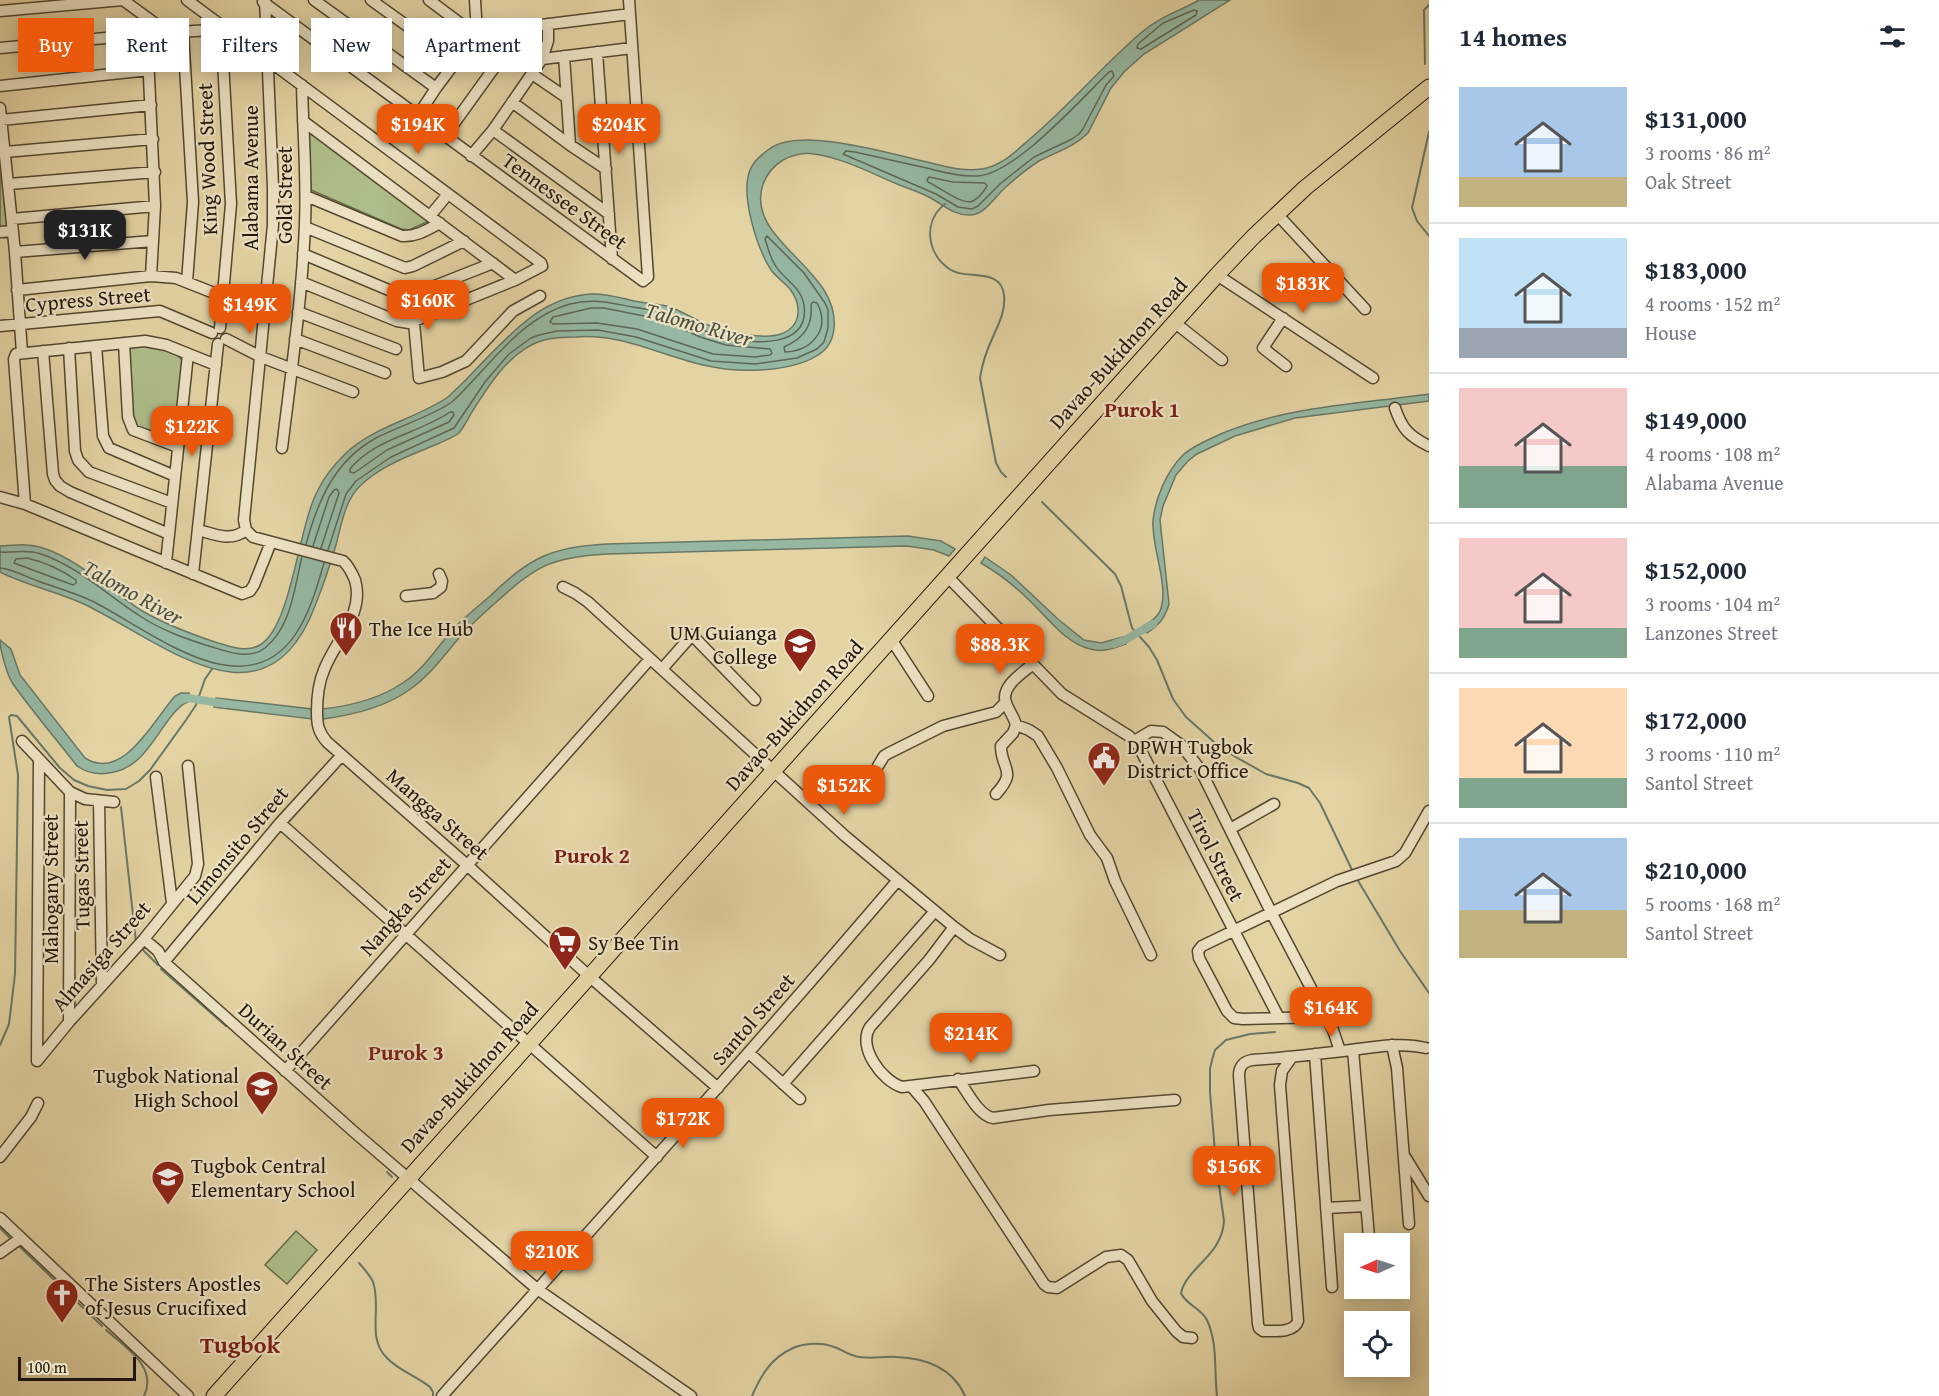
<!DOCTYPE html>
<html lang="en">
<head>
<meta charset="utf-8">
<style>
	:root { --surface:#fff; --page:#f6f6f7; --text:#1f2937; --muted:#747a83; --line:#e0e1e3; --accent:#ea580c }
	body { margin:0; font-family:"Gentium Book Plus",serif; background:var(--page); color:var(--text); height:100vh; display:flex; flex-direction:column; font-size:22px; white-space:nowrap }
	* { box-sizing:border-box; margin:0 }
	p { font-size:20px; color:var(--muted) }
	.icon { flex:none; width:33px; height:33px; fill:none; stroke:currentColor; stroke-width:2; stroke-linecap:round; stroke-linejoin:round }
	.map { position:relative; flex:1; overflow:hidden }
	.details { display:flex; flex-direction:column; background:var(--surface); width:510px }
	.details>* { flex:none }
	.hud { position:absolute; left:18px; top:18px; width:570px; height:54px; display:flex; gap:12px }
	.needle { width:39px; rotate:267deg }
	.tools { position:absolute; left:1344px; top:1233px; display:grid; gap:12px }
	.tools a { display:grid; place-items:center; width:66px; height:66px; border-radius:0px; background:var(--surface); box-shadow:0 3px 15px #0003; font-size:30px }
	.scale { position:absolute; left:18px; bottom:15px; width:118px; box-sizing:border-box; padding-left:6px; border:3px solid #23180b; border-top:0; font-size:16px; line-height:21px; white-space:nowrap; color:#23180b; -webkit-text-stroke:4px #ede3c4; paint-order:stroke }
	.price { position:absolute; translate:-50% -51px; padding:0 14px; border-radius:12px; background:var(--accent); color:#fff; font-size:20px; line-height:39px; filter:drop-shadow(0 2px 3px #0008) }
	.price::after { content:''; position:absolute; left:50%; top:36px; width:18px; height:14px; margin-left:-9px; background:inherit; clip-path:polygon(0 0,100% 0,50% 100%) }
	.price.current { background:#222; color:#fff }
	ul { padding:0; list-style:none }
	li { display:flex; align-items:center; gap:18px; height:150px; padding:0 30px }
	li+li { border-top:2px solid var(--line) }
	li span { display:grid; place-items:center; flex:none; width:168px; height:120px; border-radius:0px; color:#555 }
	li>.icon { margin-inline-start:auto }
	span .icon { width:72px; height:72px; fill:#fffc; stroke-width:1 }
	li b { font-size:26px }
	h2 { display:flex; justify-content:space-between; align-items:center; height:72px; padding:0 30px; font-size:26px }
	.chip { padding:0 21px; border-radius:0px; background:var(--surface); box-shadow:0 3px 15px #0003; font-size:21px; line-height:54px }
	.chip.current { background:var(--accent); color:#fff }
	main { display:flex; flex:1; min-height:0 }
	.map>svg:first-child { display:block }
	.green { fill:#aebe8a; stroke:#686b4a; stroke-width:1.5 }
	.water { fill:#96b8a3; stroke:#687866; stroke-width:1.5 }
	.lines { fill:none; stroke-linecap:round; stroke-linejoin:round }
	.shore { stroke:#5c6857; stroke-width:1.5 }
	.stream { stroke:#687866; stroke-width:2 }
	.canal { stroke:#96b8a3; stroke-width:8 }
	.minor-casing { stroke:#534731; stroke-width:13 }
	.highway-casing { stroke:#23180b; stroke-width:17 }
	.minor { stroke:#ede3c4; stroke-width:10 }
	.highway { stroke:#e4d4a4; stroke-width:15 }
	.labels { text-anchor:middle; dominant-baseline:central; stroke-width:4.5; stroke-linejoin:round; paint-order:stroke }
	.street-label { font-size:21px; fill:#23180b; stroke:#ede3c4 }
	.poi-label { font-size:21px; fill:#23180b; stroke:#ede3c4; text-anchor:start }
	.water-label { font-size:22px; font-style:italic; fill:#4b5040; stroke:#ede3c4 }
	.neighbourhood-label { font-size:22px; font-weight:bold; fill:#7a1f14; stroke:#ede3c4 }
	.quarter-label { font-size:24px; font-weight:bold; fill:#7a1f14; stroke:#ede3c4 }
</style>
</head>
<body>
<main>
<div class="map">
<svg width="1429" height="1396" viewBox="0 0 1429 1396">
	<rect width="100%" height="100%" fill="#e4d4a4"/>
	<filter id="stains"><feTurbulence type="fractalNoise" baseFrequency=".00333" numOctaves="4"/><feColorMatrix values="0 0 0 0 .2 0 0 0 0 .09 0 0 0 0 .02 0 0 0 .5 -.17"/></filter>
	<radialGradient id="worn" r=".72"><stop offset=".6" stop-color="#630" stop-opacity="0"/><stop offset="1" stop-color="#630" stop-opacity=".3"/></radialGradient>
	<path class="green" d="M307,129L429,221L409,230L401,229L311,190Z
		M0,146L9,227L0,228Z
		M136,346C151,347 174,348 183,361L175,433L171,437L164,438L138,428L131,416L128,353L130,348Z
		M296,1231L317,1250L287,1284L265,1265Z"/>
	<path class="water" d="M1199,0H1230L1144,54L1124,72L1111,88L1088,133C1074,147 1056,152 1039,161C1028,168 1017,177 1007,186C996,195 986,214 971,215C956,216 946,207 934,200C923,193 909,189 897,184C871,173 843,158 814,154C804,152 793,155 783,160C773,166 767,174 763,184C744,241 840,268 834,328C833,340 828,349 818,355C805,364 788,367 773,369C752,371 729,371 708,366C663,357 624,333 576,337C565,337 555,337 544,340C511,349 489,385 472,412C468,419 464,427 459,433C451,439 439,443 430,447C406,457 379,467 360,486C345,500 341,526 336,545C330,565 323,586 315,606C267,733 167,646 90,607C61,592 29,587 0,572V546C9,546 18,544 27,545C66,547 112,593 144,612C167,625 191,634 215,642C229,646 246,653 260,645C292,626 298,526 318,490C324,477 335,464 345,454C374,426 416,419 448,397C459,387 469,377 479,366C511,334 541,297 591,294C606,293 620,298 634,301C645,303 656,304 666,306C682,310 696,321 711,326C729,332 763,340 781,334C802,326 802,305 790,289C784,282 776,277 771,270C757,248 740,195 750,170C753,162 761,155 768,150C798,125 891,154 927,162C944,166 964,172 981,169C1002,166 1016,151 1031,138C1070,105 1103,65 1142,32C1161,16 1178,12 1199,0Z
		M1429,394V401L1295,418L1235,436L1197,454L1188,461L1176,475L1163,506L1160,520L1169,604C1165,618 1159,625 1147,633L1143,626C1150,622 1157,618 1160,611C1170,588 1151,546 1153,521C1155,498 1167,471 1183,455C1194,445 1210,439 1223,433C1289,406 1360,404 1429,394Z
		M908,536L941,541L955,549L949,556L934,550L907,546L607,554C549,557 535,567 493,605C482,615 470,625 460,637C444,655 430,676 409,690C384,708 353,715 323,719L322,709C351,706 380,699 404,682C425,668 438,646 454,628C465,617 477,607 489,597C530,558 549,547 607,544Z
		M985,557L1011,575L1059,620L1084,640L1101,643L1123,637L1126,644C1115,648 1102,653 1090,649C1065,643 1047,617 1029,600C1014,585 998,573 981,563Z
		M0,640L11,649L20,675L85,758C123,783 155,718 175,696L181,693H189L188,702C181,704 178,709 173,714C154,737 142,769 109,773C97,775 87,773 77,766C56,739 33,712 13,684C7,675 0,650 0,640Z
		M216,698L312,709V719L214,707Z"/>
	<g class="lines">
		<path class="shore" d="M1194,10L1197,11L1196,15L1141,49L1137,48L1138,44L1163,23Z
			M1112,71L1114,76L1106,85L1083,129L1079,134L1072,139L1034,157L1001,183L978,206L972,209L958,207L936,194L843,154L846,151L855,152C877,157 900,162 922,167C940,171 959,177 977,176C1014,175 1081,99 1109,72Z
			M929,177L953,182L985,183L987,186C984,191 979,198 973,201C963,206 939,187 928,182L927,180Z
			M813,302L817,303C831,329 812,351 785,352L784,347C804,338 813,326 811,304Z
			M591,308H604L664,320L700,337L726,345L770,349L772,353L770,355L755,357L713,354L637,329L597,323L553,324L550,322L553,317Z
			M450,412H453L454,415L449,422L387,450L354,473L350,472V469C375,438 418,434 450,412Z
			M306,544C318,501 334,461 376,438C401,425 428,418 452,402C489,368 519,318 570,304C594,298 609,303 633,307C643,309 654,310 664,312C670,314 675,317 681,320C695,327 712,335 727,338C755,344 810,348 804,305C801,286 783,279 775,265C770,257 768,248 765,239L767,236L804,273L825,303L828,310V328L824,342L817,349L797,358L755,364L711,361L636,337L598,330L557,331L539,335L531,338L509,354L485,382L454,428L391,457L356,481L346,494L328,550
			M313,546L329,497L334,490L337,489L339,493L321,548
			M0,552C14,553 27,549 41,554C77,566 106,594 137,614C160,630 186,639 212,647C228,652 250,660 265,648C292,626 294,588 302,557
			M27,558C44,562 62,570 76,580V583L73,585L14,563L16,559Z
			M0,568C12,569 27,577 38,581C57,588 76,593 94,602C153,632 250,715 300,627C311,608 318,584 324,563"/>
		<path class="stream" d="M1425,64L1424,10L1429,5
			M1429,132L1412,208L1417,221L1429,236
			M945,204C922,222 927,255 951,270C966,280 1001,267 1004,295C1006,311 998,325 992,339C986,352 982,365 980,378L996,463L1001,472L1006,477
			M1042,502L1115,574L1121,586L1132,628L1149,647L1157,660L1173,699L1186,717L1214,742L1234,756L1266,774L1298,783L1309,788L1320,803L1353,872
			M121,807L136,942
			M1357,879L1400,951L1429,993
			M141,948L158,965
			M161,969L226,1026
			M0,1045L9,1024L15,974L18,775L9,717L11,715L17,716L60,768L74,780L88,786L107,790L126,789L139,781L150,770L186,720L196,705L205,679L212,669
			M387,1172L392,1177
			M0,1228L13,1241
			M18,1245L102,1326
			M359,1263C364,1269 370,1275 373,1282C382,1307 366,1338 387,1358C398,1370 416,1376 430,1387L433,1392V1396
			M106,1330C126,1348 158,1367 144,1396
			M752,1396C761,1375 771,1358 793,1348C805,1343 822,1342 834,1347C841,1349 847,1354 855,1356C868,1360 883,1356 897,1357C925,1358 953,1368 965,1396
			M1217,1396C1214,1371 1218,1344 1207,1320C1201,1308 1186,1305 1181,1293C1187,1267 1222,1256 1224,1221L1216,1164L1210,1092V1069L1212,1060L1215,1050L1226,1040L1250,1034L1275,1032"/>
		<path class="canal" d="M1114,644L1125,640L1153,624
			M180,700L188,698L226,704"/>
		<g class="minor-casing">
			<path id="minor" d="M123,0L168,33
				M187,0L541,263L542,266L515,280L409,323L397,321L301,282
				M265,0L273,187V225L244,520L246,530L253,537L343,561C349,566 352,573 355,580C365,614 335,641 324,670C318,684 317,697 317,712C317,724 318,732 327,742L467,865L589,976L718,1088
				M314,0L436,88
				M371,0L456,61
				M429,0L465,27L477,33L630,14
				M263,2L643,281L648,277L629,0
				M0,11L123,0
				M183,32L193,202L187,282
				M147,34L155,206L151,276
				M0,48L147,34L210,30L221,32L266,29
				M597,52L612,259
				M564,56L570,145
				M542,59L632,48
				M532,74L567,98
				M0,86L149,70
				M512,102L570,145L606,169
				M0,108L15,252L22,353
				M417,117L436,88L477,33L475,0
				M1,120L151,105
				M303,121L515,280
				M493,130L609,214
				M445,136L512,43L513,28
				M5,152L153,139
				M471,156L493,130L542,59L548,41V24
				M9,184L155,172
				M306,196L402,236C416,237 427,230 440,223
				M1277,214L1365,309
				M430,216L448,194
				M12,219L155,206
				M305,227L405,268L413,266L464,241
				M0,232L13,231
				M15,252L153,241
				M303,254L403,296L412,295L493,263
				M1217,275L1373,378
				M17,290L151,276L176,278L224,297
				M298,312L396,349
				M1283,318L1263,348L1286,366
				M414,322L419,378L442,372L466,361L513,311L540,296
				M1174,322L1222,360
				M0,326L160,311L212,333
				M220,328L231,204L221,26
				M226,339L261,357L353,392
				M295,339L385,373
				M124,343L128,417L133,430L178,447
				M96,346L103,436L109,448L175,476
				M69,348L75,451L78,460L89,472L172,503
				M43,351L53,474L55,480L60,486L70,492L169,534
				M1395,408C1402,429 1409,436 1429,446
				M282,448C291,374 302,299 305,224C307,178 303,131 302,85
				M0,497L25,504L242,594L250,591L254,585L271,542
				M25,504L14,359L16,354L145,341L166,345L216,365
				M199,530C216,535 231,542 246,530
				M166,563L188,354
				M193,574L218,344
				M947,576L1062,694L1129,736L1138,745L1279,1018
				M563,587L575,593L588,602L845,836L954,927L970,939L1000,955
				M406,596L433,593L441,587L442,581L439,574
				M891,639L928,696
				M662,669L692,635L755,700
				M1016,725L1029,730L1038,736L1057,768L1090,835L1107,858L1115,881L1151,955
				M22,741L70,792L85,799L114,802
				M1134,741L1151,731L1163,732L1181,745L1200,769L1271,912L1333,1030L1340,1051
				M878,766L884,756L889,753L943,726L996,712L1006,702
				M156,777L172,903
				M996,794C1018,770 1001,770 1001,746L1013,733L1016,725C1014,717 1009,711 1006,703C1000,687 1022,673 1032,665
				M99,801L102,985
				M280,823L657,1157
				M1230,829L1274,804
				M954,927L929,960L870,1027C857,1047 882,1081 902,1087L1034,1071
				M144,939L158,951L164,962L353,1131L537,1289L691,1396
				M164,962L280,823L342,755
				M1326,1017L1243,1019L1234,1018L1227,1011L1199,958L1198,951L1202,946L1337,881L1396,861L1405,853L1429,811
				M69,1022L70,792
				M1392,1045L1397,1068L1409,1224
				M1353,1050L1369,1237
				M749,1053L800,1099
				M1315,1054L1332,1287
				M1292,1057L1282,1071L1280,1085L1298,1321C1294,1333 1275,1331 1263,1331L1259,1328L1258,1324L1239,1076C1239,1067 1242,1062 1252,1060C1285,1058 1318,1054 1351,1050C1376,1047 1401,1042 1426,1048
				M37,1061L69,1022L144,939L195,876L198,864L188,766
				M37,1061L39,760
				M285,1071L650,659
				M958,1079C967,1091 978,1115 993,1118L1049,1110L1175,1100
				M783,1084L935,911
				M912,1087L924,1101L1044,1284L1048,1287L1057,1288L1106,1257L1121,1255L1128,1260L1152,1301L1176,1331L1183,1337L1192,1338
				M1404,1155L1429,1196
				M0,1157L31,1117L38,1103
				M1326,1208L1366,1206
				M0,1218L188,1396
				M0,1253L21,1238
				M442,1396C595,1225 749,1055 898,880"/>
		</g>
		<g class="highway-casing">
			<path id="highway" d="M214,1396L1217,275L1253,237L1305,188L1429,87"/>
		</g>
		<use href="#minor" class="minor"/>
		<use href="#highway" class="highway"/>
	</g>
	<defs>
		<g id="restaurant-pin" transform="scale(1.725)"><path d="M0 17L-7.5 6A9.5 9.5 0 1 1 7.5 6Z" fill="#8f2418" stroke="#ede3c4"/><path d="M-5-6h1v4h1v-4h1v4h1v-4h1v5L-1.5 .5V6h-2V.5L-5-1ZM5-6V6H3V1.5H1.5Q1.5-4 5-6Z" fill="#fff"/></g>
		<g id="university-pin" transform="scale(1.725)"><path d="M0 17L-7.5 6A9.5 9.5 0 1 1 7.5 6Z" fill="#8f2418" stroke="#ede3c4"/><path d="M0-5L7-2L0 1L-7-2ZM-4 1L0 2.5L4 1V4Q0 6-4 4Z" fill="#fff"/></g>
		<g id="civic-pin" transform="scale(1.725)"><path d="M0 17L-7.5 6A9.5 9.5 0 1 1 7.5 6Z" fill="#8f2418" stroke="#ede3c4"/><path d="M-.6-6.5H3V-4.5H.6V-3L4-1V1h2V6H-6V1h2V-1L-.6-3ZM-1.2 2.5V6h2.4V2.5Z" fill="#fff"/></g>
		<g id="supermarket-pin" transform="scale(1.725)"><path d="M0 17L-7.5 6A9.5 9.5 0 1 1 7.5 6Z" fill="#8f2418" stroke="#ede3c4"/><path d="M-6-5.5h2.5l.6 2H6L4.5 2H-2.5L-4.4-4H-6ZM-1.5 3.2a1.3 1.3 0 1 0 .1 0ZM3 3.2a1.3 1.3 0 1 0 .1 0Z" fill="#fff"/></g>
		<g id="school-pin" transform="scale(1.725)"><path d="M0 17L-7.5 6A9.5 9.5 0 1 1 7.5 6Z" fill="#8f2418" stroke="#ede3c4"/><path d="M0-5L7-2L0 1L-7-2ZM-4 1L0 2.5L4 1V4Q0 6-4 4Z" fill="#fff"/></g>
		<g id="church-pin" transform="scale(1.725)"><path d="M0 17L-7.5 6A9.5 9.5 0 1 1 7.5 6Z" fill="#8f2418" stroke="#ede3c4"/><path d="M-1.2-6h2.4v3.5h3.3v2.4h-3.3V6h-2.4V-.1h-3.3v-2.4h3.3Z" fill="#fff"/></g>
	</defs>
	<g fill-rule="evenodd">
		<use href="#restaurant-pin" x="346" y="628"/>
		<use href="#university-pin" x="800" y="644"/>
		<use href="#civic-pin" x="1104" y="758"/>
		<use href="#supermarket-pin" x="565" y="942"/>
		<use href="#school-pin" x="262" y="1087"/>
		<use href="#school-pin" x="168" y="1177"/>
		<use href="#church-pin" x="62" y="1295"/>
	</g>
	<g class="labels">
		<g class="street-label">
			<text transform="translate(207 159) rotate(-92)">King Wood Street</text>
			<text transform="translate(250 178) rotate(-90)">Alabama Avenue</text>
			<text transform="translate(284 195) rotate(-90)">Gold Street</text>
			<text transform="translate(565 201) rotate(36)">Tennessee Street</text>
			<text transform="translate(88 299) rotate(-5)">Cypress Street</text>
			<text transform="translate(1118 353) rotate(-48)">Davao-Bukidnon Road</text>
			<text transform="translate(794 715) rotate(-48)">Davao-Bukidnon Road</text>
			<text transform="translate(438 814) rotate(41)">Mangga Street</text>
			<text transform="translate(237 845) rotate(-50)">Limonsito Street</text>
			<text transform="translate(1216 855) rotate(63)">Tirol Street</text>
			<text transform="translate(81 875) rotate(-91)">Tugas Street</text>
			<text transform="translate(50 889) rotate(-90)">Mahogany Street</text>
			<text transform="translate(405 906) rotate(-48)">Nangka Street</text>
			<text transform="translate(101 956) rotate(-49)">Almasiga Street</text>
			<text transform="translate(753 1019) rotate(-49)">Santol Street</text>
			<text transform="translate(286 1046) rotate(42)">Durian Street</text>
			<text transform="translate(469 1077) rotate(-48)">Davao-Bukidnon Road</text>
		</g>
		<g class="poi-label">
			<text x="369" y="628">The Ice Hub</text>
			<text x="777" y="632" text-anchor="end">UM Guianga<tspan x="777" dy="24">College</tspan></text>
			<text x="1127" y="746">DPWH Tugbok<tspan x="1127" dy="24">District Office</tspan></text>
			<text x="588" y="942">Sy Bee Tin</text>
			<text x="239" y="1075" text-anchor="end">Tugbok National<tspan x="239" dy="24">High School</tspan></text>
			<text x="191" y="1165">Tugbok Central<tspan x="191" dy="24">Elementary School</tspan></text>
			<text x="85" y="1283">The Sisters Apostles<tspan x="85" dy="24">of Jesus Crucifixed</tspan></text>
		</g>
		<g class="water-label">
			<text transform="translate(699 324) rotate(16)">Talomo River</text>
			<text transform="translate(133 592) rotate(29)">Talomo River</text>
		</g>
		<g class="neighbourhood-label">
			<text x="1142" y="409">Purok 1</text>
			<text x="592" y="855">Purok 2</text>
			<text x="406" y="1052">Purok 3</text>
		</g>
		<g class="quarter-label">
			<text x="240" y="1344">Tugbok</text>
		</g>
	</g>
	<rect width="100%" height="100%" filter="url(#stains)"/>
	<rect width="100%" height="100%" fill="url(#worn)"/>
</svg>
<div class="tools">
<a><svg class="needle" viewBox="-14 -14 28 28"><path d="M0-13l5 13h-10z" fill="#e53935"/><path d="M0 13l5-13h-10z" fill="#747a83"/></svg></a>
<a><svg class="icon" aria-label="locate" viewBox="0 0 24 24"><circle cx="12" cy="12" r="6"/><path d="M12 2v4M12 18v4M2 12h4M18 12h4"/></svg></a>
</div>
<div class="scale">100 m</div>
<b class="price" style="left:418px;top:155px">$194K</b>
<b class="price" style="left:619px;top:155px">$204K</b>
<b class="price current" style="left:85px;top:261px">$131K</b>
<b class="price" style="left:1303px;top:314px">$183K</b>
<b class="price" style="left:428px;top:331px">$160K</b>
<b class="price" style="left:250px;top:335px">$149K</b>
<b class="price" style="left:192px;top:457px">$122K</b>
<b class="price" style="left:1000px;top:675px">$88.3K</b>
<b class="price" style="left:844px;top:816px">$152K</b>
<b class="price" style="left:1331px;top:1038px">$164K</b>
<b class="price" style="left:971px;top:1064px">$214K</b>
<b class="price" style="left:683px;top:1149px">$172K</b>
<b class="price" style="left:1234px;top:1197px">$156K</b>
<b class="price" style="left:552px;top:1282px">$210K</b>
<div class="hud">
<a class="chip current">Buy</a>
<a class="chip">Rent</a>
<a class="chip">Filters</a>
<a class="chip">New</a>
<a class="chip">Apartment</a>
</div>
</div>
<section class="details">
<h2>14 homes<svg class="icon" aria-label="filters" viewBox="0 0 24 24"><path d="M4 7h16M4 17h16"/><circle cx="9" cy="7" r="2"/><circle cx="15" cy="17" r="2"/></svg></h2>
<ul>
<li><span style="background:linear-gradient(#a9c7e8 75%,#c2b280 0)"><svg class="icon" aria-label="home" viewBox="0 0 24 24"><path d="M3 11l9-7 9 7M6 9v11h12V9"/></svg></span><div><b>$131,000</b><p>3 rooms · 86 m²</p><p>Oak Street</p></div></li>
<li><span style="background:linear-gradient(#bfe0f5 75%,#9aa5b1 0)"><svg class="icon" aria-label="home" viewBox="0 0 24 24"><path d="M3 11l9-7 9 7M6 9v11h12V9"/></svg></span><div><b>$183,000</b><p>4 rooms · 152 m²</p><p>House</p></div></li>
<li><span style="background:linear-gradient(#f6c9c9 65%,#7fa58c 0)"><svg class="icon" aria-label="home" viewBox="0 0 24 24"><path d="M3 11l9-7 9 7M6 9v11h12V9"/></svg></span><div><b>$149,000</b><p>4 rooms · 108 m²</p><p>Alabama Avenue</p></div></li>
<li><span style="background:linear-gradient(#f6c9c9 75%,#7fa58c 0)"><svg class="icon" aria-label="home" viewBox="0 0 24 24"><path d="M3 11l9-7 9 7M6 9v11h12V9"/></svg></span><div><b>$152,000</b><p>3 rooms · 104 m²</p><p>Lanzones Street</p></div></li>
<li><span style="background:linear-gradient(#ffd9b3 75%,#7fa58c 0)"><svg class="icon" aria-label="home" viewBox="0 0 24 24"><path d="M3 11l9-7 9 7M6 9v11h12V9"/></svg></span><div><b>$172,000</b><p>3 rooms · 110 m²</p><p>Santol Street</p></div></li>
<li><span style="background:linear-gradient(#a9c7e8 60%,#c2b280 0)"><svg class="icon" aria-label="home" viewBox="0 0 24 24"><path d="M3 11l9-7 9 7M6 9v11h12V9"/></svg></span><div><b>$210,000</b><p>5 rooms · 168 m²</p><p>Santol Street</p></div></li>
</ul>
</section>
</main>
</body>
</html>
